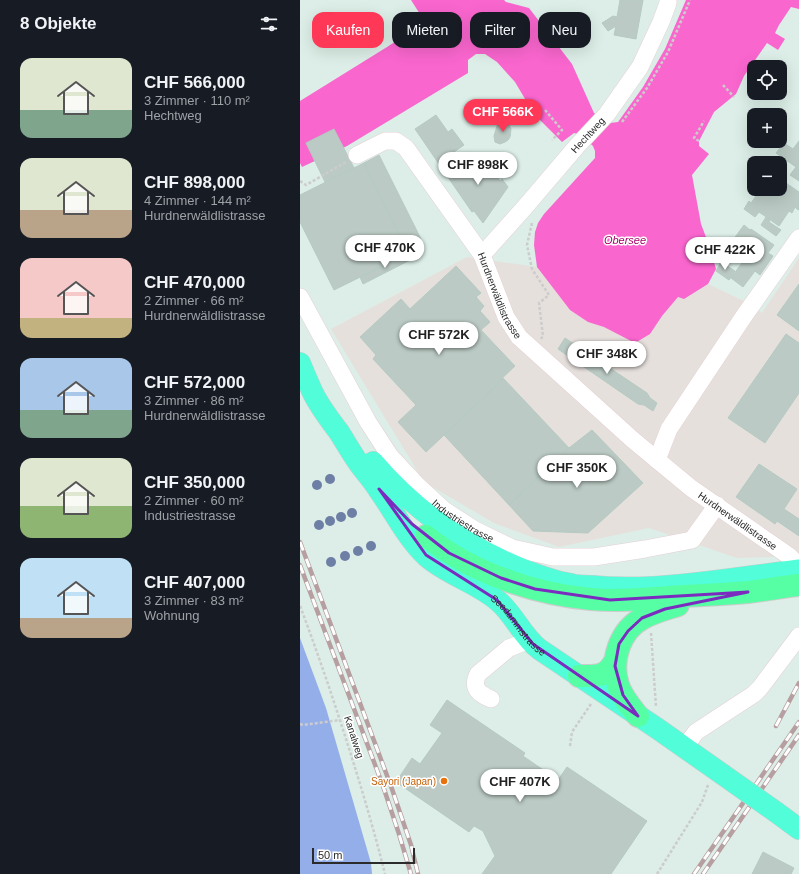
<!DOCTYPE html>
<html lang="de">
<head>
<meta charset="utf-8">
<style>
	:root { --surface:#171b24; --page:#20242c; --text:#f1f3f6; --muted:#9ea1a6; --accent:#ff3858 }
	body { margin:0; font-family:Arial,sans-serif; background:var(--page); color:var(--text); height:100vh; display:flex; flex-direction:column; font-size:15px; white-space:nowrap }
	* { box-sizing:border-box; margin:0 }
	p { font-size:13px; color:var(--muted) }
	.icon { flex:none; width:22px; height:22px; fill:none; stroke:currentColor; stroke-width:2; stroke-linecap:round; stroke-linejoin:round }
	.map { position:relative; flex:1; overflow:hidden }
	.side { display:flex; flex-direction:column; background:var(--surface); width:300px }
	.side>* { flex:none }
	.guide { position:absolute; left:12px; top:12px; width:380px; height:36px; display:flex; gap:8px }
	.controls { position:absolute; left:447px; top:60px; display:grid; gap:8px }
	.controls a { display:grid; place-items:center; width:40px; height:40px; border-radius:8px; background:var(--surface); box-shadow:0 4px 16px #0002; font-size:20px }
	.scale { position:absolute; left:12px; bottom:10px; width:103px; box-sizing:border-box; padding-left:4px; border:2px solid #2b2b2b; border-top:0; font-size:11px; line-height:14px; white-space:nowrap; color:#2b2b2b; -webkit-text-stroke:3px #fff; paint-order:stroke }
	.price { position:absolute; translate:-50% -34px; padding:0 9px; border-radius:14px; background:#fff; color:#222; font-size:13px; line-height:26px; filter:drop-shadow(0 1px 2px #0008) }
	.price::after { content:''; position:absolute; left:50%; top:24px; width:12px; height:9px; margin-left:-6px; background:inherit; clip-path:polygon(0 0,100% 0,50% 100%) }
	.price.selected { background:var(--accent); color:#fff }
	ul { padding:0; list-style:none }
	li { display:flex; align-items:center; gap:12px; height:100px; padding:0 20px }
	li span { display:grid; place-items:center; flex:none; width:112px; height:80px; border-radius:12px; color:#555 }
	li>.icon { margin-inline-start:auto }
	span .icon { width:48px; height:48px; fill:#fffc; stroke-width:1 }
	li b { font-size:17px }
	h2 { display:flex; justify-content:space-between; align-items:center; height:48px; padding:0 20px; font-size:17px }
	.pill { padding:0 14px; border-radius:12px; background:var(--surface); box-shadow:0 4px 16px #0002; font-size:14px; line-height:36px }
	.pill.selected { background:var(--accent); color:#fff }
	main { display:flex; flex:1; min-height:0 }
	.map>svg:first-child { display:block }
	.industrial { fill:#e6e0dd }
	.green { fill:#94aeea }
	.water { fill:#f966ce }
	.building { fill:#bbcac4; stroke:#b5cac3 }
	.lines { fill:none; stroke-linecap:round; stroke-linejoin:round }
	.minor-casing { stroke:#e5d1d4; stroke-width:18 }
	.major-casing { stroke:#ccc; stroke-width:22 }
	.highway-casing { stroke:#ccc; stroke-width:24 }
	.path { stroke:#ccc; stroke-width:2.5; stroke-dasharray:3 2; stroke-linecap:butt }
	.minor { stroke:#fff; stroke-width:17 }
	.major { stroke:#52fdda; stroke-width:21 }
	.highway { stroke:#56ffa4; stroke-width:22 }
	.rail-casing { stroke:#b79ea1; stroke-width:4.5 }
	.rail { stroke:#fff; stroke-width:3; stroke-dasharray:9; stroke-linecap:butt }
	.major-bridge-casing { stroke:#ccc; stroke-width:22; stroke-linecap:butt }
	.major-bridge { stroke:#52fdda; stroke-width:21 }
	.tree { fill:#6e7fa5 }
	.marked { fill:none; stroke:#7b2cbf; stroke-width:3; stroke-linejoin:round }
	.food-dot { fill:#e8710a; stroke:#fff; stroke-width:1.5 }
	.labels { text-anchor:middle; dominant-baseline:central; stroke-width:3; stroke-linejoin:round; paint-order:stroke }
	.street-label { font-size:10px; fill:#2b2b2b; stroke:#fff }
	.food-label { font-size:10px; fill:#c56008; stroke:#fff; text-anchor:end }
	.water-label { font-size:11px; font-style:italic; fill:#a9016a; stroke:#fff }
</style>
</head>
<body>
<main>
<section class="side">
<h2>8 Objekte<svg class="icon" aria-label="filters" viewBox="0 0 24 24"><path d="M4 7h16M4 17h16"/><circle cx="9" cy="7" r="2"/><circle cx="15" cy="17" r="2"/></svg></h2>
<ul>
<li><span style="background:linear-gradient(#dfe7d0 65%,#7fa58c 0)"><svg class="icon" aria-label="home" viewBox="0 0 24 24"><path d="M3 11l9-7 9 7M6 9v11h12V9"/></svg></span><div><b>CHF 566,000</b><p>3 Zimmer · 110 m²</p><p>Hechtweg</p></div></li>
<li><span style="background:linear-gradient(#dfe7d0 65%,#b9a48a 0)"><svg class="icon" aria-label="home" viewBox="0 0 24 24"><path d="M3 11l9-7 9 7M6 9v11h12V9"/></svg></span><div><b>CHF 898,000</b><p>4 Zimmer · 144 m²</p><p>Hurdnerwäldlistrasse</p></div></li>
<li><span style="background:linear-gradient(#f6c9c9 75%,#c2b280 0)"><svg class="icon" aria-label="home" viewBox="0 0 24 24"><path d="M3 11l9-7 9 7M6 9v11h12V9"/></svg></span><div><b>CHF 470,000</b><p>2 Zimmer · 66 m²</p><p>Hurdnerwäldlistrasse</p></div></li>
<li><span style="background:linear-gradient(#a9c7e8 65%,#7fa58c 0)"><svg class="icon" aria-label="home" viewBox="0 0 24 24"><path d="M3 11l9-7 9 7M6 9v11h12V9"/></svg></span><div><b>CHF 572,000</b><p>3 Zimmer · 86 m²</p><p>Hurdnerwäldlistrasse</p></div></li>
<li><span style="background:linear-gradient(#dfe7d0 60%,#8fb573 0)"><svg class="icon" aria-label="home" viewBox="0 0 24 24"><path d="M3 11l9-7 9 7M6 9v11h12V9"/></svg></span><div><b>CHF 350,000</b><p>2 Zimmer · 60 m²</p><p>Industriestrasse</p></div></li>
<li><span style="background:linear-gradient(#bfe0f5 75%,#b9a48a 0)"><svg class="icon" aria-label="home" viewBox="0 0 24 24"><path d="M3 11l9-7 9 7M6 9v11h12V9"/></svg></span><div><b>CHF 407,000</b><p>3 Zimmer · 83 m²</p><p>Wohnung</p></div></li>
</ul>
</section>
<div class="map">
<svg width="499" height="874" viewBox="0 0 499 874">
	<rect width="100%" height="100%" fill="#dceee7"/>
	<path class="industrial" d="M167,257L237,267L270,310L288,322L304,327L350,333L362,316L378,297L384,299L408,284L446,302L462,313L499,258V556L437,558L349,528L259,547L194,523L124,482L31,329Z"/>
	<path class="green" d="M0,638L26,708L71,863L72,874H0Z"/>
	<path class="water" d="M111,0H204L206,2L229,8L272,64L294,113L310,123L318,122L343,87L365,49L386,0H499V9L491,7L479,25L475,33L485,39L478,50L467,43L444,76L436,94L414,112L399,141V146L409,154L392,175L401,224L409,245L416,269L408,284L384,299L378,297L362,316L350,334L335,343L304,327L288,322L270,310L237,267L234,245L235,232L238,223L244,214L295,158V151L293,146L281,135L274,133L262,142L234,114L215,82L197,62L185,54H176L168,60V73L47,146L2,167L0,163V101L87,47L125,22Z"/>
	<path class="building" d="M320,0H343L336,39L314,35L316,26L308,31L302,23L313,16L317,17Z
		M136,115L148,132L152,129L164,145L154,152L161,162L148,171L142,162L139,164L115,129Z
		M201,122H205L208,123L211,129L210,137L208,140L205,142L200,144L195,142L194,136L197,126Z
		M34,129L54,168L25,182L6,143Z
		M499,141V181L490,175L496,167L476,153L484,143L493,149Z
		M79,155L121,239L106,247L64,163Z
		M185,155L194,168L192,170L200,181L202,179L208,187L183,223L174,211L172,212L145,173L161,162L165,168Z
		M64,163L109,253L34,290L0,222V195Z
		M480,179L499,192V209L498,210L495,207L492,213L489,211L479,226L459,212L455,217L444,209L449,201L451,203L461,189L465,191L467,189H480Z
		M466,217L470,220L469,222L481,230L476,236L461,225Z
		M444,225L450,230L451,229L474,245L468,253L473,256L460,275L455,271L443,287L431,278L447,256L442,253L444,250L439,246L440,244L433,240Z
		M109,253L112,259L63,284L60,277Z
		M421,262L435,271L429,280L416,271Z
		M156,266L181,293L176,297L184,306L180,311L190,322L181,330L215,366L197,383L198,384L126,452L98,422L116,405L73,359L76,355L60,337L101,299L110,309Z
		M499,284V331L477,315Z
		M486,334L499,343V393L465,443L428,418Z
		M265,338L347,393L350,398L357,403L353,411L344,405L338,404L258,349Z
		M203,378L269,448L209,505L144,435L198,384L197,383Z
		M292,430L343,483L288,533L233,531L209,505L269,448Z
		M459,464L497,489L484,509L499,519V536L477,521L475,524L436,497Z
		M147,700L225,753L223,756L258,780L267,767L347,821L311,874H182L195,856L183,831L174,826L169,832L96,782L112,758L120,764L142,733L130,725Z
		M463,852L494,868L491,874H452Z"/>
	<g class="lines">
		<g class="minor-casing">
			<g id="minor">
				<path id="s1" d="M57,155L85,141H96L106,148L182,255L206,317L219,337L333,440L391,488L489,556L499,566"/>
				<path id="s2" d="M182,255L225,207L277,146L307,114L340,67L361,22L368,3V0"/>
				<path id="s3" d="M0,297L68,422L90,456L118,486L144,510L175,530L212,548L253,557H294L345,549L392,540L417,505"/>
				<path d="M357,460L369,429L444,316L499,238"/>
				<path d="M191,699C179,694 171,688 178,674L209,648L229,640"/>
				<path d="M384,748L396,732L454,694L460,688L499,636"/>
			</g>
		</g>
		<g class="major-casing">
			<g id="major">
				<path id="s4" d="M0,363C4,373 8,382 12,391C19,406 29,419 39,432C46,443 52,454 60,465C66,473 73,481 78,489C94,511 106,537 126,556C147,575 176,582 198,601C214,614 222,636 239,649L358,729L422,774"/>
				<path d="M73,462C115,511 168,548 227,571C241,576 256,582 271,584C277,586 285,586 292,586C333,590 374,586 415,581C443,577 471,574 499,570"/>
				<path d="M476,812L499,829"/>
			</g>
		</g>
		<g class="highway-casing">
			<path id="highway" d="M126,536C170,572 234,594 291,599C322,602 353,598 384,596C406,595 427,594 448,592C465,590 482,587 499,585
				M279,676C296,676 306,678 315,661
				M338,716C330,706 322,697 318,685C310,660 320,630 343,618C354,612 366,609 378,605"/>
		</g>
		<path class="path" d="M423,85L434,97
			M245,110L262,130L252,140
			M322,122L347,88L368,52L390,0
			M399,141L394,138L404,121
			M0,181L6,185L46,162
			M232,223L227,245L232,269L249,295L239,303L243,336L241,339
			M0,606C10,632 19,658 28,684C49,747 69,810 85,874
			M351,633L356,707
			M0,724L3,725L40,720
			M270,746L272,732L291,704
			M357,874L402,802L408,785"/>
		<use href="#minor" class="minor"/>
		<use href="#major" class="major"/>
		<use href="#highway" class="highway"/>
		<g class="rail-casing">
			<path id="rail" d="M0,542L92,789L111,845L118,874
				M0,565L83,786L99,834L111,874
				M476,726L499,683
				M394,874L499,722
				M403,874L499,735"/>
		</g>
		<use href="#rail" class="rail"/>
		<g class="major-bridge-casing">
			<path id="major-bridge" d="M422,774L476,812"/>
		</g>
		<use href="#major-bridge" class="major-bridge"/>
	</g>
	<g class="tree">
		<circle cx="30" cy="479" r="5"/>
		<circle cx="17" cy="485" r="5"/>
		<circle cx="52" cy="513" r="5"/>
		<circle cx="41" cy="517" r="5"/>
		<circle cx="30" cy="521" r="5"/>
		<circle cx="19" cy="525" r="5"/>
		<circle cx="71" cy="546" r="5"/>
		<circle cx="58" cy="551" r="5"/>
		<circle cx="45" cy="556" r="5"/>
		<circle cx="31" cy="562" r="5"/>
	</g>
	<path class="marked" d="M79,489L112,524L149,553L201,578L235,589L310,600L448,592L365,609L342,618L328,631L319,644L315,666L323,695L338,716L233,644L197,600L126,555Z"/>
	<circle class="food-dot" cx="144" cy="781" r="4"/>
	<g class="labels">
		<g class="street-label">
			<text stroke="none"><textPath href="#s2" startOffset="160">Hechtweg</textPath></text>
			<text stroke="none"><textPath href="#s1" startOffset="230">Hurdnerwäldlistrasse</textPath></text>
			<text stroke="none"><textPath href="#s3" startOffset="281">Industriestrasse</textPath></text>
			<text stroke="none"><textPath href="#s1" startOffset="562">Hurdnerwäldlistrasse</textPath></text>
			<text stroke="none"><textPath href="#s4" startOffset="348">Seedammstrasse</textPath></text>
			<text transform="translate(54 737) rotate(72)">Kanalweg</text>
		</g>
		<g class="food-label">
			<text x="136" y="781">Sayori (Japan)</text>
		</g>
		<g class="water-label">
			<text x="325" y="240">Obersee</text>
		</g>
	</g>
</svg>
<div class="controls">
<a><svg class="icon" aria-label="locate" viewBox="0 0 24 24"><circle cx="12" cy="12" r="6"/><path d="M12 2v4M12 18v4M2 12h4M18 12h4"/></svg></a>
<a>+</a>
<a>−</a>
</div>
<div class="scale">50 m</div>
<b class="price selected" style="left:203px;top:133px">CHF 566K</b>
<b class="price" style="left:178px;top:186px">CHF 898K</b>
<b class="price" style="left:85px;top:269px">CHF 470K</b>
<b class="price" style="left:425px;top:271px">CHF 422K</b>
<b class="price" style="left:139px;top:356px">CHF 572K</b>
<b class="price" style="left:307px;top:375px">CHF 348K</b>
<b class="price" style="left:277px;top:489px">CHF 350K</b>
<b class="price" style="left:220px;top:803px">CHF 407K</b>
<div class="guide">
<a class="pill selected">Kaufen</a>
<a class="pill">Mieten</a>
<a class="pill">Filter</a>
<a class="pill">Neu</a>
</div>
</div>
</main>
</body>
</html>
